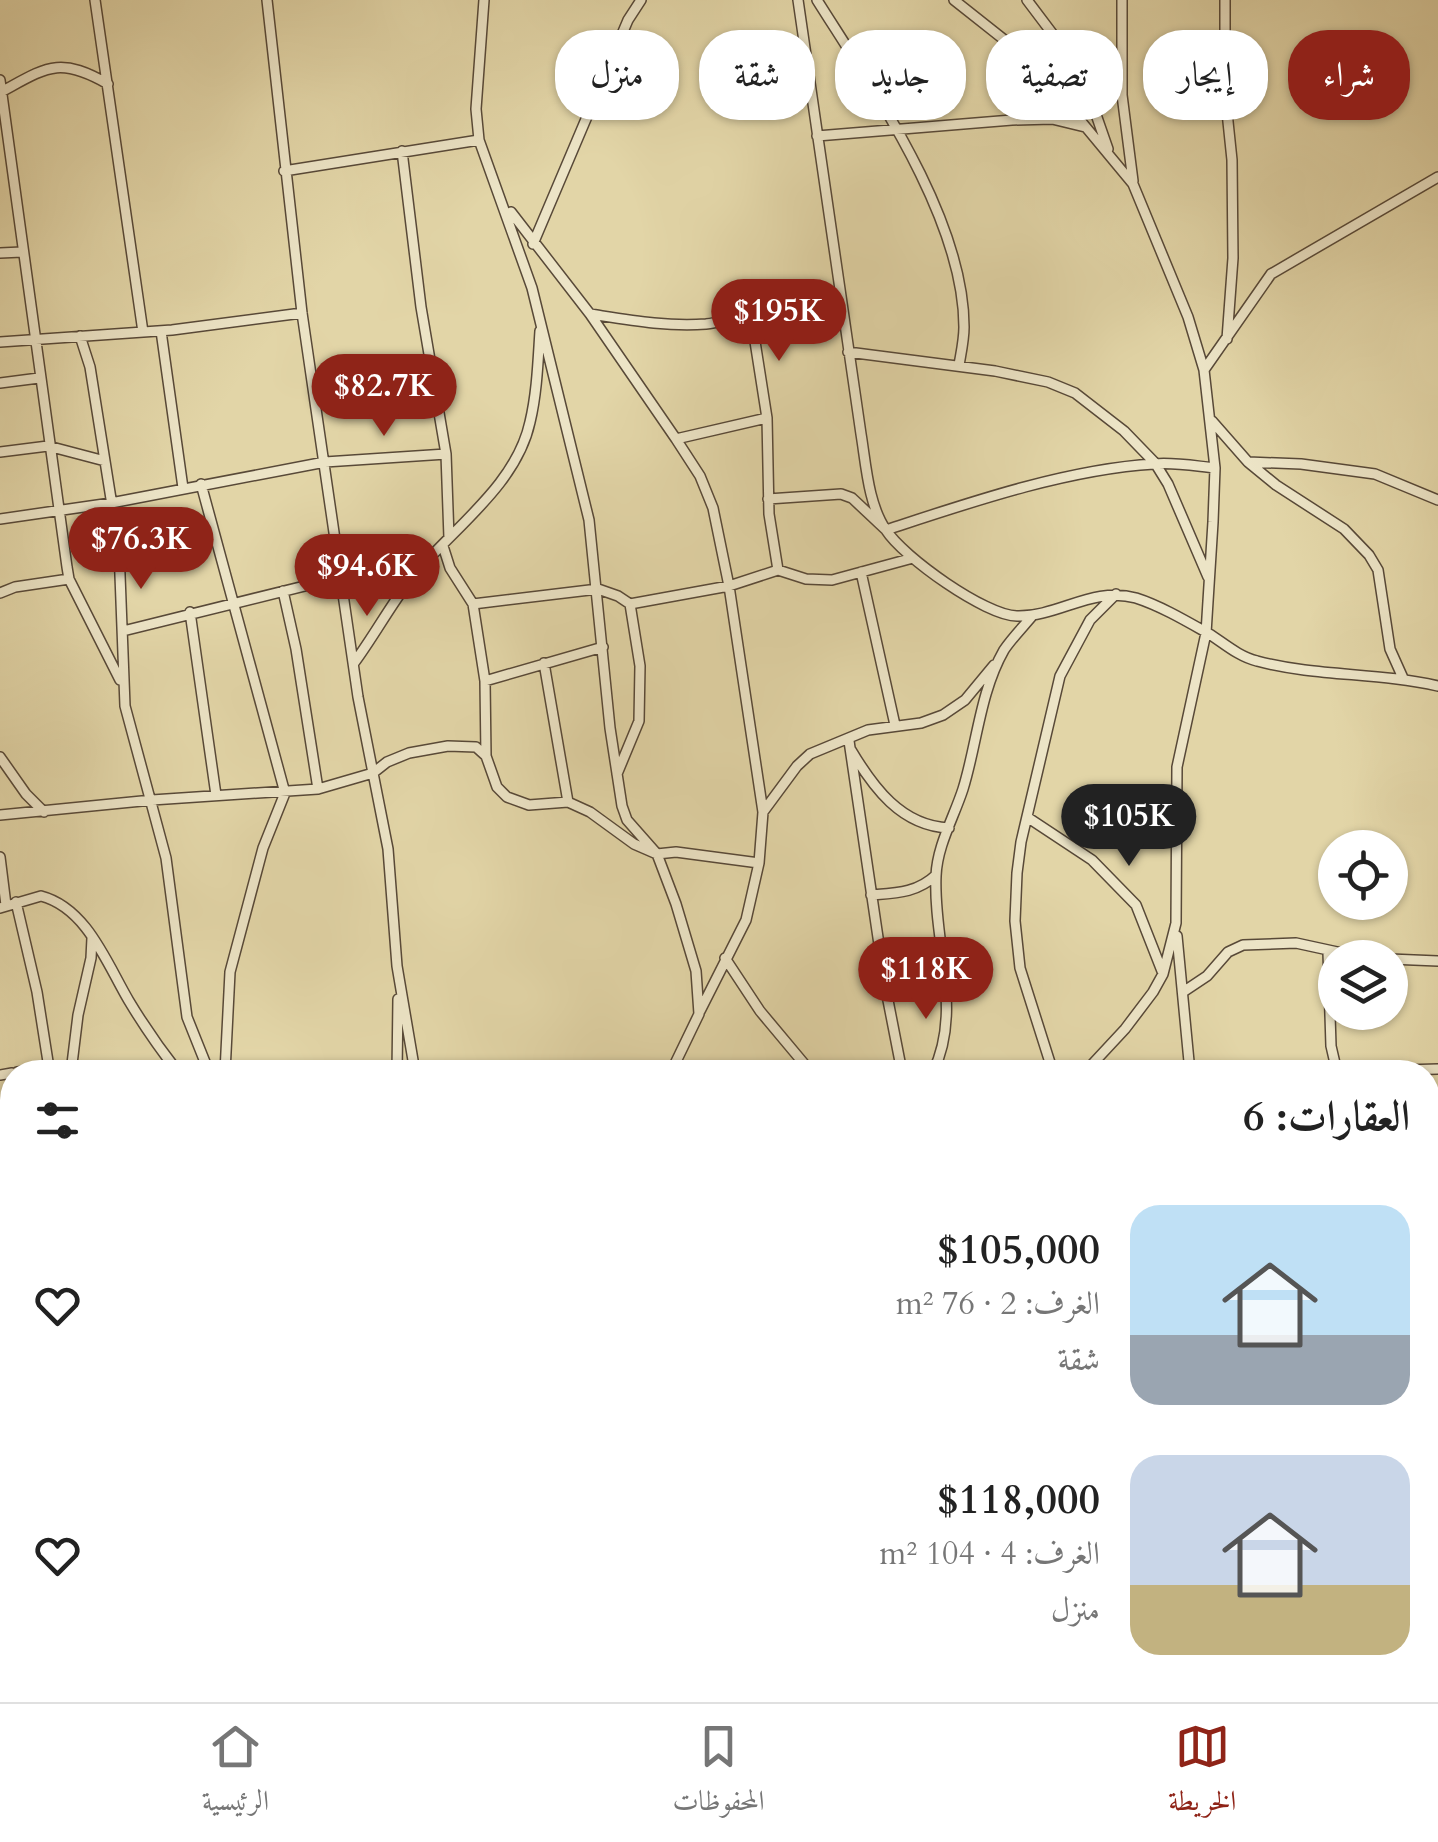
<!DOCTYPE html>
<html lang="ar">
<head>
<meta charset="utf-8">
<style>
	:root { --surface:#fff; --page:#f6f6f6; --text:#222; --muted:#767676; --line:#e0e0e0; --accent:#8f2418 }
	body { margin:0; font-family:Cardo,Amiri,serif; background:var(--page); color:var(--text); direction:rtl; height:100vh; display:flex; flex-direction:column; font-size:38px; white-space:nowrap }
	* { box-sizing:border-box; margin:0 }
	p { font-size:32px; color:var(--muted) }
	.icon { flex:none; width:55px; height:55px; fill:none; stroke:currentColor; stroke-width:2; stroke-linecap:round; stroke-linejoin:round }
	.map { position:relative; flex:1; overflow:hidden; direction:ltr }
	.side { position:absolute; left:0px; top:1060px; width:1440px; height:642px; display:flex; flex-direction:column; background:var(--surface); border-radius:40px 40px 0 0; box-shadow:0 2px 8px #0004; direction:rtl }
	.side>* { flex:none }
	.top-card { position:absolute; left:30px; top:30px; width:1380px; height:90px; direction:rtl; display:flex; gap:20px }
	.controls { position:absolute; left:1318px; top:830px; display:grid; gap:20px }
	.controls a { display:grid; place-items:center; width:90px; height:90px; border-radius:50%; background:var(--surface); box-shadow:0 2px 8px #0004; font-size:50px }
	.price { position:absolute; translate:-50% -85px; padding:0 22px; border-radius:35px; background:var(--accent); color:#fff; font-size:32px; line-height:65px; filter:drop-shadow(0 2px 5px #0008) }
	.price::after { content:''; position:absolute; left:50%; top:60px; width:30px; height:22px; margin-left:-15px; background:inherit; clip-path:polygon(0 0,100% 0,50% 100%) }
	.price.active { background:#222; color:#fff }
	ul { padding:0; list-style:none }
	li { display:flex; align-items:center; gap:30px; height:250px; padding:0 30px }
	li span { display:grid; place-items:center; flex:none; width:280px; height:200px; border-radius:30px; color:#555 }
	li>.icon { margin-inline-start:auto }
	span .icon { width:120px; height:120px; fill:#fffc; stroke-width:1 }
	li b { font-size:42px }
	h2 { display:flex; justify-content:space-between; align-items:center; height:120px; padding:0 30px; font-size:42px }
	.chip { padding:0 35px; border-radius:40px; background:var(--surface); box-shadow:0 2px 8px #0004; font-size:35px; line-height:90px }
	.chip.active { background:var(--accent); color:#fff }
	.menu { display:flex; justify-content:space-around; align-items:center; height:140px; border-top:2px solid var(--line); background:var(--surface); font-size:28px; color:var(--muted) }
	.menu a { display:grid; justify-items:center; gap:5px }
	.menu .active { color:var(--accent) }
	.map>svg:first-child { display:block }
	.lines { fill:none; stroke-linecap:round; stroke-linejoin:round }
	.minor-casing { stroke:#584938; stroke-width:12 }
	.minor { stroke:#ece4c6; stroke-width:9 }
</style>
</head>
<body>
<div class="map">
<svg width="1438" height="1702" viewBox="0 0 1438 1702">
	<rect width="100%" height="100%" fill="#e2d5a7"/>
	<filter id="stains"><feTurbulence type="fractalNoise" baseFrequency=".002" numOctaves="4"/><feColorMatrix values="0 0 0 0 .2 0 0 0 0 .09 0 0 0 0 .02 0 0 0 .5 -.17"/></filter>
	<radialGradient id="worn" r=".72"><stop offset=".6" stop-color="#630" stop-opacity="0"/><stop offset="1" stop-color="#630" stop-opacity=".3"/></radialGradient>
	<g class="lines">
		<g class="minor-casing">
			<path id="minor" d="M95,0L143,332
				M267,0L302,313L358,697L388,849L397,966L415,1072
				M484,0L476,109L479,140L532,288L589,520L610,728L622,806L627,820L657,854L676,904L696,971L699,1014L671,1072
				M798,0L861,434C866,464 868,504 886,530C903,557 986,616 1017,616C1059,617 1092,586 1136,598C1161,606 1188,622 1211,635C1226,645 1240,657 1257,661C1317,677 1378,672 1438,686
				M817,0C873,89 964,219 964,327C964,340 961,353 959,365
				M954,0L1031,61L1133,184L1188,317L1204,370L1215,468L1213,522L1206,633L1177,767L1176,923L1163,974L1153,992L1125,1029L1085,1072
				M1027,0L1064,49L1092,103L1108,149
				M1122,0V95L1133,181
				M1225,0V93L1232,160L1233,258L1227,339
				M0,80L67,567L69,579L120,680
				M1,92C47,67 59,56 108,84
				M817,136L1012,120L1052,119L1085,127
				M402,151L421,307L446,454L449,538
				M284,171L479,140
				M511,212L590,314L676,439L700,476L713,508L729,586L763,812L759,863L746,920L700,1011
				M533,244L628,20L641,0
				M0,253L22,252
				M590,314C629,320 667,327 706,324C753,319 797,295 842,316
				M751,316L767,418L769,514L778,570
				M161,331L183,488
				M80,336L90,367L119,549L125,706L166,858L187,1017L209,1072
				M0,342L172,330L302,313
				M848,352L995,371L1048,382L1075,393L1124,431L1155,463L1168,484L1208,577
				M1204,370L1271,274L1438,177
				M0,383L39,378
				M1212,421L1248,462L1276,485L1344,529L1369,555L1378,570L1390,649L1403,678
				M676,439L767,418
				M0,452L48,446L105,461
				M1248,462L1301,464L1375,474L1438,500
				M201,484L285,793L263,848L230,972L225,1072
				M768,499L841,494L852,498L886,530C968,503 1067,469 1154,464C1173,462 1195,466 1215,468
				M0,519L111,503L325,462L446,454
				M443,546L450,568L473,604L485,681L486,756L497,787L507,797L529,805L568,802L590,812L634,844L657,854L676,852L759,863
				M861,572L895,725
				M283,591L296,649L318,789
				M0,593L15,587L69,579
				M473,604L598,589L618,596L630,604L640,666L639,721L617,774
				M630,604L729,586L778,570L806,579L832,580L913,558
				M190,612L216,795
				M123,631L341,577
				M354,663C374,636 390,606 410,580C449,531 516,487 530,422C537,393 538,361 540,331
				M544,663L568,802
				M485,681L603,647
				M849,741L885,985L902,1072
				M851,750C873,787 901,826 949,828
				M0,757L26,794L44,812
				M763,812L797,766L810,754L868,730L921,723L943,715L965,700L994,665
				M0,815L152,800L318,789L373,773L387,762L409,753L448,746L476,747L486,756
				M1027,817L1092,860L1136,905L1162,971
				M0,857L6,905
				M871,895C896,893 917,893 936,875
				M16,902L37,992L49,1068
				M0,908L41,896C87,908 107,964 129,1001C144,1026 160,1049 178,1072
				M1177,936L1190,1072
				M1328,952L1331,1046L1337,1072
				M725,958L760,1011L811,1072
				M1390,959L1438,961
				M1183,992L1207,976L1228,952L1243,945L1296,943L1365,958
				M17,1072L72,1066
				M71,1072L78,1015L91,958L92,938
				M397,1072L398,999
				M933,1072C963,1010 933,942 936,876C937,846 954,817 963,789C977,744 980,692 1004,650C1012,638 1024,626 1033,615
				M1053,1072L1020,968L1015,921L1017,873L1021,842L1060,676L1090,620L1116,594
				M1333,1072L1438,1069
				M0,1075L12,1073
				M0,1218L12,1209
				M1428,1291L1438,1295
				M0,1358L12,1357
				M0,1463L12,1480
				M0,1489L12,1486
				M1428,1507L1438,1509
				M1428,1605L1438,1561
				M1428,1615L1438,1619
				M188,1690L190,1702
				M629,1690L630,1702
				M758,1690V1702
				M1034,1690L1038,1702
				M1220,1690L1226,1702
				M484,1702L495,1690
				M1380,1702L1382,1690"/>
		</g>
		<use href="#minor" class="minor"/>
	</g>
	<rect width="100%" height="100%" filter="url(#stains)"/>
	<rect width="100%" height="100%" fill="url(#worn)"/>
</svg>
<div class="controls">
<a><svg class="icon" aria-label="locate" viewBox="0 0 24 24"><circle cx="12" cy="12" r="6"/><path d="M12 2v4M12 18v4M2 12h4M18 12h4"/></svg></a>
<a><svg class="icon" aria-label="layers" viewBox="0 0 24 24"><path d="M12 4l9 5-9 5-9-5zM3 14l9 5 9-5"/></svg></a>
</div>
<b class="price" style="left:779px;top:364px">$195K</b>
<b class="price" style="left:384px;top:439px">$82.7K</b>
<b class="price" style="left:141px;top:592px">$76.3K</b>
<b class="price" style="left:367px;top:619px">$94.6K</b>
<b class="price active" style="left:1129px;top:869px">$105K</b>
<b class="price" style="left:926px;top:1022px">$118K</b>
<div class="top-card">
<a class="chip active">شراء</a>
<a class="chip">إيجار</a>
<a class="chip">تصفية</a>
<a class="chip">جديد</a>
<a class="chip">شقة</a>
<a class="chip">منزل</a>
</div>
<section class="side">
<h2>العقارات: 6<svg class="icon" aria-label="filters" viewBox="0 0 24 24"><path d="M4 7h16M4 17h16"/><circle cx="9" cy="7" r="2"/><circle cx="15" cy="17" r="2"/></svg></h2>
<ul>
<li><span style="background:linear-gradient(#bfe0f5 65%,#9aa5b1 0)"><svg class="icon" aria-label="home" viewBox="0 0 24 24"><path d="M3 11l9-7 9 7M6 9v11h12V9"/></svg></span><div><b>$105,000</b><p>الغرف: 2 · 76 m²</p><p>شقة</p></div><svg class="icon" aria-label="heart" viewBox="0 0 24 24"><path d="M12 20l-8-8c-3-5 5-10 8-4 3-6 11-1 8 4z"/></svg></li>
<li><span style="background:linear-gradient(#c9d6e8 65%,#c2b280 0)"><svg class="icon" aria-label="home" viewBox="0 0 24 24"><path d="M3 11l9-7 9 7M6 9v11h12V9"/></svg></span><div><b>$118,000</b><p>الغرف: 4 · 104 m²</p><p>منزل</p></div><svg class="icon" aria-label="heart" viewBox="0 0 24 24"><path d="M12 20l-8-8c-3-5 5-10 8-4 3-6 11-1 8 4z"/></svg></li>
</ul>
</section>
</div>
<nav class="menu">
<a class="active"><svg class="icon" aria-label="map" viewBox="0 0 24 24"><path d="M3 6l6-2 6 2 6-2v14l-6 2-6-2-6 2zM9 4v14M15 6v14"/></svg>الخريطة</a>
<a><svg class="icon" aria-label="saved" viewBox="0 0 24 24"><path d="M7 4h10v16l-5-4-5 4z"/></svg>المحفوظات</a>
<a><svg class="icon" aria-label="home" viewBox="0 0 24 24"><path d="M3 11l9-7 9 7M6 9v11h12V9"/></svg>الرئيسية</a>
</nav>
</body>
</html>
